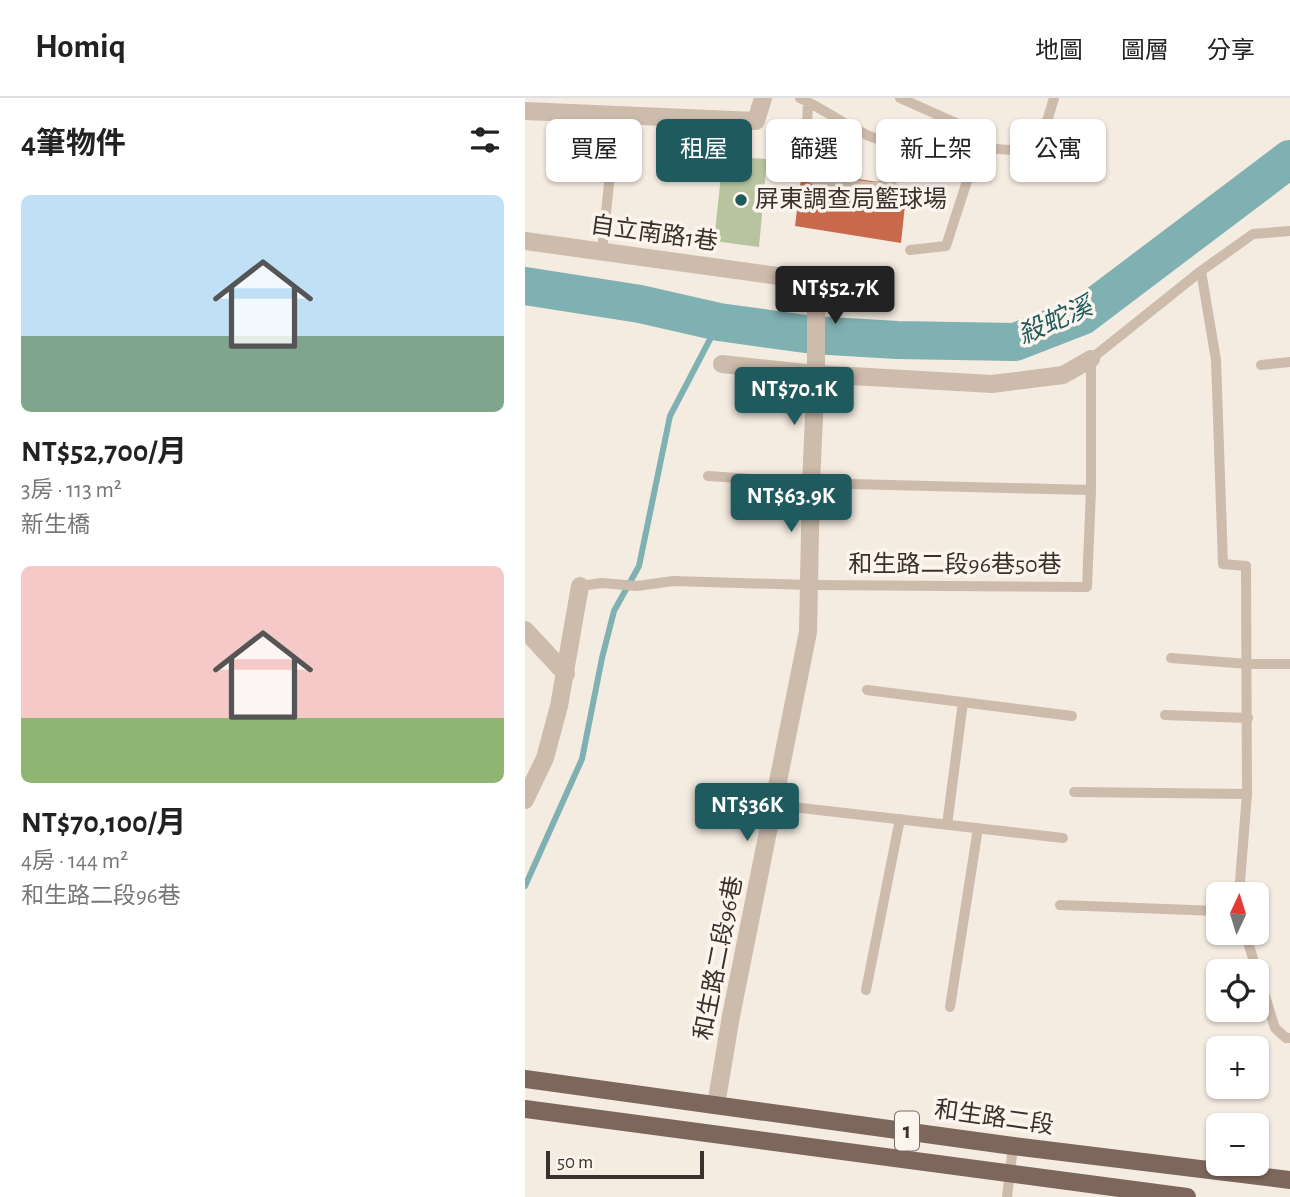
<!DOCTYPE html>
<html lang="zh-TW">
<head>
<meta charset="utf-8">
<style>
	:root { --surface:#fff; --page:#f2f2f2; --text:#222; --muted:#767676; --line:#e0e0e0; --accent:#1f5a5e }
	body { margin:0; font-family:"Alegreya Sans","Noto Sans TC",sans-serif; background:var(--page); color:var(--text); height:100vh; display:flex; flex-direction:column; font-size:26px; white-space:nowrap }
	* { box-sizing:border-box; margin:0 }
	p { font-size:23px; color:var(--muted) }
	.icon { flex:none; width:38px; height:38px; fill:none; stroke:currentColor; stroke-width:2; stroke-linecap:round; stroke-linejoin:round }
	.map { position:relative; flex:1; overflow:hidden }
	.drawer { display:flex; flex-direction:column; background:var(--surface); width:525px }
	.drawer>* { flex:none }
	.hud { position:absolute; left:21px; top:21px; width:639px; height:63px; display:flex; gap:14px }
	.needle { width:46px; rotate:4deg }
	.buttons { position:absolute; left:681px; top:784px; display:grid; gap:14px }
	.buttons a { display:grid; place-items:center; width:63px; height:63px; border-radius:10px; background:var(--surface); box-shadow:0 2px 5px #0004; font-size:35px }
	.scale { position:absolute; left:21px; bottom:18px; width:158px; box-sizing:border-box; padding-left:7px; border:4px solid #3b302b; border-top:0; font-size:19px; line-height:24px; white-space:nowrap; color:#3b302b; -webkit-text-stroke:5px #fbf5ee; paint-order:stroke }
	.price { position:absolute; translate:-50% -60px; padding:0 16px; border-radius:7px; background:var(--accent); color:#fff; font-size:23px; line-height:46px; filter:drop-shadow(0 2px 4px #0008) }
	.price::after { content:''; position:absolute; left:50%; top:42px; width:21px; height:16px; margin-left:-10px; background:inherit; clip-path:polygon(0 0,100% 0,50% 100%) }
	.price.active { background:#222; color:#fff }
	ul { padding:0; list-style:none }
	li { display:grid; align-content:center; gap:14px; height:371px; padding:0 21px }
	li span { display:grid; place-items:center; height:217px; border-radius:10px; color:#555 }
	li>.icon { margin-inline-start:auto }
	span .icon { width:126px; height:126px; fill:#fffc; stroke-width:1 }
	li b { font-size:30px }
	h2 { display:flex; justify-content:space-between; align-items:center; height:84px; padding:0 21px; font-size:30px }
	.tag { padding:0 24px; border-radius:10px; background:var(--surface); box-shadow:0 2px 5px #0004; font-size:24px; line-height:63px }
	.tag.active { background:var(--accent); color:#fff }
	header { display:flex; align-items:center; gap:42px; box-sizing:border-box; height:98px; padding:0 35px; background:var(--surface); border-bottom:2px solid var(--line) }
	header strong { font-size:33px }
	nav { display:flex; gap:38px; margin-inline-start:auto; font-size:24px }
	main { display:flex; flex:1; min-height:0 }
	.map>svg:first-child { display:block }
	.green { fill:#b8c4a0 }
	.lines { fill:none; stroke-linecap:round; stroke-linejoin:round }
	.stream { stroke:#7fb0b2; stroke-width:6 }
	.river { stroke:#7fb0b2; stroke-width:38 }
	.building { fill:#c8694b }
	.service { stroke:#cdbbac; stroke-width:10 }
	.minor { stroke:#cdbbac; stroke-width:18 }
	.primary { stroke:#7d675c; stroke-width:18 }
	.poi-dot { fill:#1f5a5e; stroke:#fbf5ee; stroke-width:2.5 }
	.labels { text-anchor:middle; dominant-baseline:central; stroke-width:7; stroke-linejoin:round; paint-order:stroke }
	.shield { fill:#fbf5ee; stroke:#756b66; stroke-width:2 }
	.shield-label { font-size:23px; font-weight:bold; fill:#3b302b }
	.poi-label { font-size:24px; fill:#3b302b; stroke:#fbf5ee; text-anchor:start }
	.street-label { font-size:24px; fill:#3b302b; stroke:#fbf5ee }
	.water-label { font-size:26px; font-style:italic; fill:#1f5a5e; stroke:#fbf5ee }
</style>
</head>
<body>
<header>
<strong>Homiq</strong>
<nav><a>地圖</a><a>圖層</a><a>分享</a></nav>
</header>
<main>
<section class="drawer">
<h2>4筆物件<svg class="icon" aria-label="filters" viewBox="0 0 24 24"><path d="M4 7h16M4 17h16"/><circle cx="9" cy="7" r="2"/><circle cx="15" cy="17" r="2"/></svg></h2>
<ul>
<li><span style="background:linear-gradient(#bfe0f5 65%,#7fa58c 0)"><svg class="icon" aria-label="home" viewBox="0 0 24 24"><path d="M3 11l9-7 9 7M6 9v11h12V9"/></svg></span><div><b>NT$52,700/月</b><p>3房 · 113 m²</p><p>新生橋</p></div></li>
<li><span style="background:linear-gradient(#f6c9c9 70%,#8fb573 0)"><svg class="icon" aria-label="home" viewBox="0 0 24 24"><path d="M3 11l9-7 9 7M6 9v11h12V9"/></svg></span><div><b>NT$70,100/月</b><p>4房 · 144 m²</p><p>和生路二段96巷</p></div></li>
</ul>
</section>
<div class="map">
<svg width="765" height="1099" viewBox="0 0 765 1099">
	<rect width="100%" height="100%" fill="#f4ebe1"/>
	<path class="green" d="M198,59L242,61L234,149L189,143Z"/>
	<g class="lines">
		<path class="stream" d="M0,788L57,661L77,560L89,513L114,468L145,318L194,224"/>
		<path class="river" d="M0,188L115,206L194,224L288,237L372,242L490,244L557,218L765,61"/>
	</g>
	<path class="building" d="M277,73L382,88L376,145L270,128Z"/>
	<g class="lines">
		<path class="service" d="M275,0C298,11 319,26 342,37C352,42 364,42 370,51C376,59 373,70 372,78L364,85L348,89L291,83L277,73L274,45L282,26L283,4
			M375,0L440,29L453,49L421,148L385,152
			M453,49C513,55 512,58 529,0
			M77,153L91,18
			M676,173L691,262L698,466L721,468L722,696L714,796
			M736,267L765,264
			M183,378L286,385L566,392
			M55,488L77,485L112,488L148,483L285,487L562,489L566,392V261L676,173L728,136L765,133
			M646,560L723,566H765
			M342,592L547,618
			M640,617L723,620
			M549,694L722,696
			M250,707L538,740
			M422,727L438,604
			M535,807L693,813
			M720,835L750,930L761,940H765
			M341,892L375,721
			M425,909L453,730
			M482,1099L488,1048"/>
		<path class="minor" d="M0,13L231,23L238,0
			M0,143L275,181L291,190V276L286,385L283,534L206,918L191,1007
			M197,266L291,276L467,286L538,277L566,261
			M0,532L41,576
			M0,702L20,660L34,608L55,488"/>
		<path class="primary" d="M0,981L488,1048L765,1082
			M0,1011L662,1099"/>
	</g>
	<circle class="poi-dot" cx="216" cy="102" r="7"/>
	<g class="labels">
		<rect class="shield" x="370" y="1013.5" width="24" height="39" rx="5"/>
		<g class="shield-label">
			<text x="382" y="1033">1</text>
		</g>
		<g class="poi-label">
			<text x="230" y="102">屏東調查局籃球場</text>
		</g>
		<g class="street-label">
			<text transform="translate(129 136) rotate(8)">自立南路1巷</text>
			<text x="430" y="467">和生路二段96巷50巷</text>
			<text transform="translate(194 860) rotate(-79)">和生路二段96巷</text>
			<text transform="translate(469 1020) rotate(8)">和生路二段</text>
		</g>
		<g class="water-label">
			<text transform="translate(530 223) rotate(-24)">殺蛇溪</text>
		</g>
	</g>
</svg>
<div class="buttons">
<a><svg class="needle" viewBox="-14 -14 28 28"><path d="M0-13l5 13h-10z" fill="#e53935"/><path d="M0 13l5-13h-10z" fill="#767676"/></svg></a>
<a><svg class="icon" aria-label="locate" viewBox="0 0 24 24"><circle cx="12" cy="12" r="6"/><path d="M12 2v4M12 18v4M2 12h4M18 12h4"/></svg></a>
<a>+</a>
<a>−</a>
</div>
<div class="scale">50 m</div>
<b class="price active" style="left:310px;top:228px">NT$52.7K</b>
<b class="price" style="left:269px;top:329px">NT$70.1K</b>
<b class="price" style="left:266px;top:436px">NT$63.9K</b>
<b class="price" style="left:222px;top:745px">NT$36K</b>
<div class="hud">
<a class="tag">買屋</a>
<a class="tag active">租屋</a>
<a class="tag">篩選</a>
<a class="tag">新上架</a>
<a class="tag">公寓</a>
</div>
</div>
</main>
</body>
</html>
